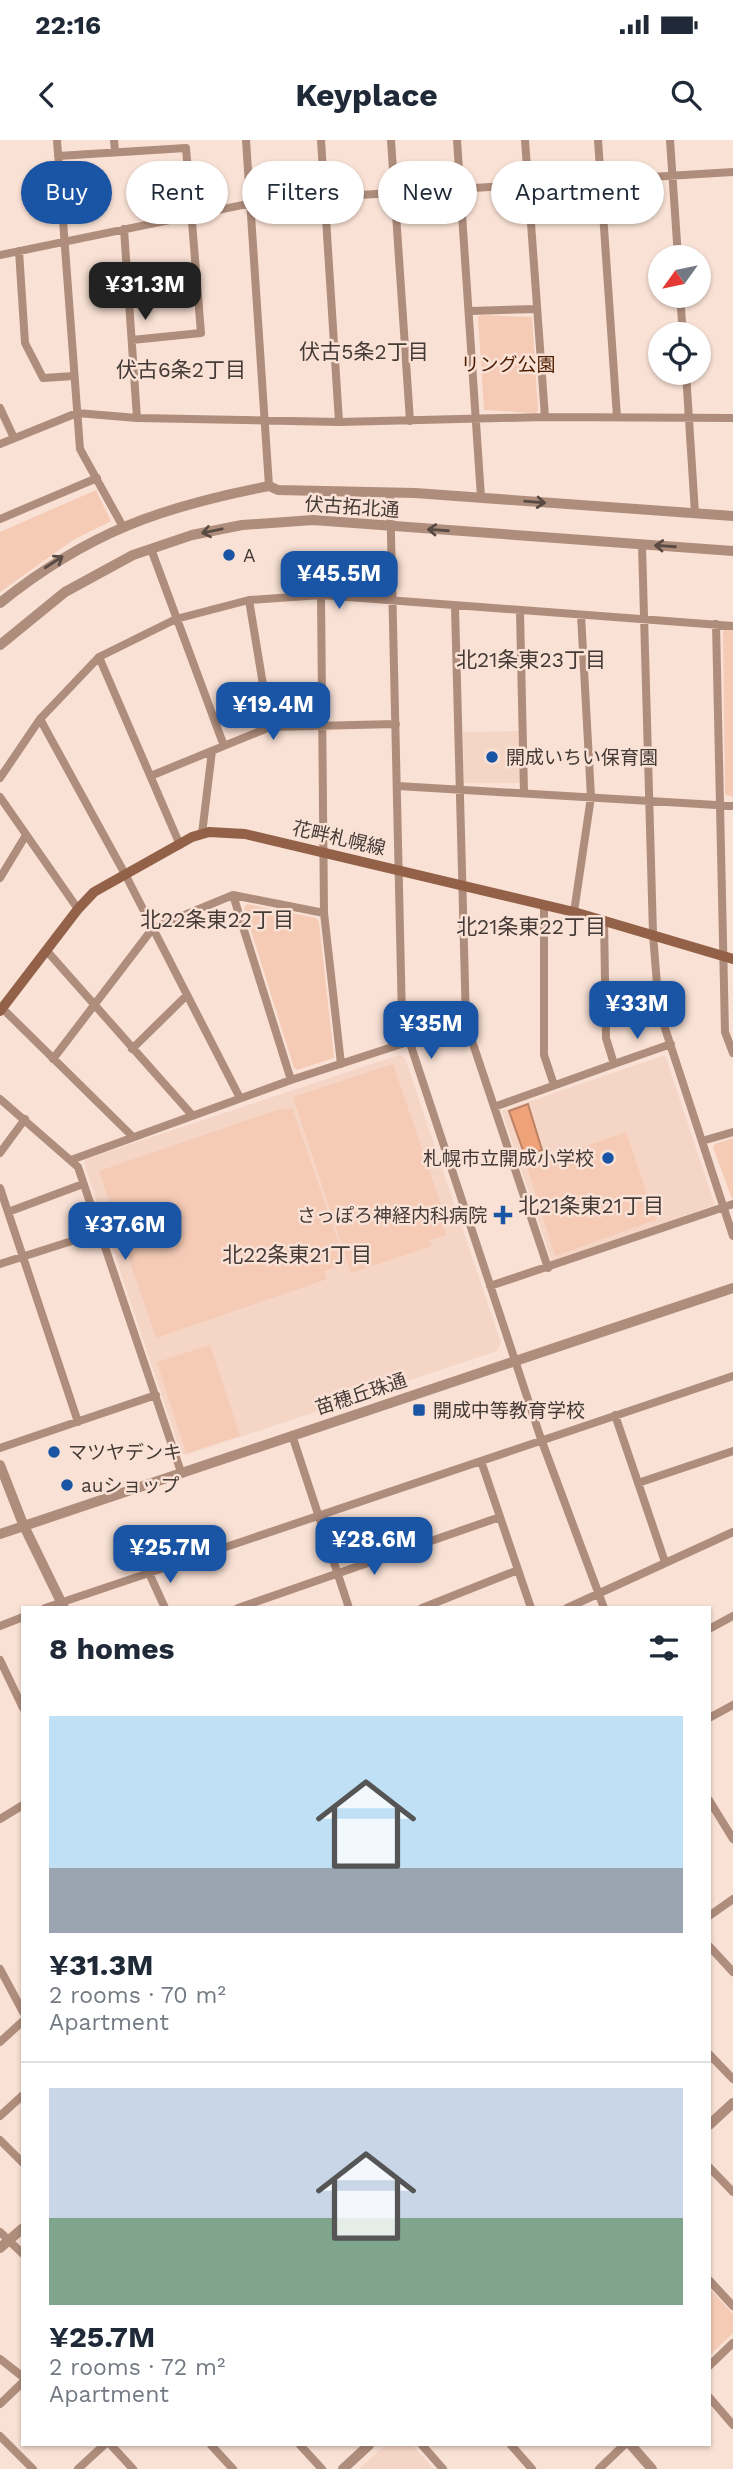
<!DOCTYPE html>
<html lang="en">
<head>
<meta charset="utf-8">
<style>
	:root { --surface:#fff; --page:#f6f6f7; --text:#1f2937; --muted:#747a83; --line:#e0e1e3; --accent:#1954a5 }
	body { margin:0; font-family:"Work Sans","Noto Sans JP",sans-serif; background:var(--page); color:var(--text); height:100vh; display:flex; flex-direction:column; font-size:26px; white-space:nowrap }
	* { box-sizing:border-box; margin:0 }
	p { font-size:23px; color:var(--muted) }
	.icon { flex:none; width:38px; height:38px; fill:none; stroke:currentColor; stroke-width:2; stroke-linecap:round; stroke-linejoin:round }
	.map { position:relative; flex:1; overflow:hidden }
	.side { position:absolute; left:21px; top:1466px; width:690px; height:840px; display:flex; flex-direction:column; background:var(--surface); border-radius:0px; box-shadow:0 2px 5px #0004 }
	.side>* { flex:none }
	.guide { position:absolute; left:21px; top:21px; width:691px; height:63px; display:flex; gap:14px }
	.needle { width:46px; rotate:237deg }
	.buttons { position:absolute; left:648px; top:105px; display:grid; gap:14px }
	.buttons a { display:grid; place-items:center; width:63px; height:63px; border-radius:50%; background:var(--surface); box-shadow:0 2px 5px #0004; font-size:35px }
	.price { position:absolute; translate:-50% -60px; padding:0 16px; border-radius:14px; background:var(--accent); color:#fff; font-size:23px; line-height:46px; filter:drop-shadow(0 2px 4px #0008) }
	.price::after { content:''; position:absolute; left:50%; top:42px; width:21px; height:16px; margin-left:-10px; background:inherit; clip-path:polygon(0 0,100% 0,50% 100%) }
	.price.on { background:#222; color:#fff }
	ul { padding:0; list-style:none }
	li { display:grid; align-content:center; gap:14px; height:371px; padding:0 28px }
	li+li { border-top:2px solid var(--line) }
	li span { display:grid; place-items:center; height:217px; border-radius:0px; color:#555 }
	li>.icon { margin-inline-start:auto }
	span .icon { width:126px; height:126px; fill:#fffc; stroke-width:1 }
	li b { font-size:30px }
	h2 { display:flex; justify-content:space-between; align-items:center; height:84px; padding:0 28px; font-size:30px }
	.tag { padding:0 24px; border-radius:32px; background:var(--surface); box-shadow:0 2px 5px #0004; font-size:24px; line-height:63px }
	.tag.on { background:var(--accent); color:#fff }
	.status { display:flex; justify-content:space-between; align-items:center; height:49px; padding:0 35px; background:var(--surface); direction:ltr }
	.status svg { height:19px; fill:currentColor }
	header { display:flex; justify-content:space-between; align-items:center; height:91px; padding:0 28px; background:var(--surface); font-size:32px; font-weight:700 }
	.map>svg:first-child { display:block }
	.built { fill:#f5d5c6 }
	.green { fill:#f5cbb6 }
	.water { fill:#efa178; stroke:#bc8264; stroke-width:2 }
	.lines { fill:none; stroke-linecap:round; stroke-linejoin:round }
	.minor { stroke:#af8d7c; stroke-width:8 }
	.tertiary { stroke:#af8d7c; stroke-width:10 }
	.secondary { stroke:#926148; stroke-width:10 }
	.oneway { stroke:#594b44 }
	.poi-dot { fill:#1954a5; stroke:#f9e1d5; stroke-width:2.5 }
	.labels { text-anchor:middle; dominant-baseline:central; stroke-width:5; stroke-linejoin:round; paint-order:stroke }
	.park-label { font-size:19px; fill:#4c1c00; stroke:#f9e1d5 }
	.street-label { font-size:19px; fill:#443a36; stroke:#f9e1d5 }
	.poi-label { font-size:19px; fill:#443a36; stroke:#f9e1d5; text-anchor:start }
	.neighbourhood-label { font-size:21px; fill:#443a36; stroke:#f9e1d5 }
</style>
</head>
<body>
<div class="status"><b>22:16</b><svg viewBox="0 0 49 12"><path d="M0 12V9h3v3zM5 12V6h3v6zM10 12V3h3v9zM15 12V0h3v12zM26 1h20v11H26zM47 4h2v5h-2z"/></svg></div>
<header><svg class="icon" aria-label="back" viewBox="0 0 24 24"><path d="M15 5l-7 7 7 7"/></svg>Keyplace<svg class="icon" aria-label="search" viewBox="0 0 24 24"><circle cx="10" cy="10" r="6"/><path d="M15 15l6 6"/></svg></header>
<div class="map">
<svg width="733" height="2329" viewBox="0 0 733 2329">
	<rect width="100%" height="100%" fill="#f9e1d5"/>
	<path class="built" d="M520,591V643H464L463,592Z
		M399,915L405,918L501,1203L497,1211L186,1315L181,1313L84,1023L86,1019Z
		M665,915L715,1065L552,1122L502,971Z
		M385,2305H412L434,2329H359Z"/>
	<path class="green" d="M481,175L532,177L538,271L535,273L484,270L478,177Z
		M96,350L111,381L73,400L0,452V392Z
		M725,489L733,490V657L725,654L723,492Z
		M247,764L316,778L319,782L334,918L297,930L294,928L244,768Z
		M393,924L442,1068L439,1070L446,1095L430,1100L432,1106L351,1133L293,957Z
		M283,968L285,970L292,968L346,1124L324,1131L327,1139L156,1198L99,1031Z
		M626,992L656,1080L555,1116L527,1026Z
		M733,998V1059H732L713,1007L715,1004Z
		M210,1205L240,1296L186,1313L157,1222Z
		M709,2148L733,2174V2193L709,2216Z"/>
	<path class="water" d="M528,964L542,1010L525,1016L509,971Z"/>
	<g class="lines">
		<path class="minor" d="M57,0L80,309L122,385
			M114,0L115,11
			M246,0L269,346
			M321,0L339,282
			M391,0L410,281
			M457,0L481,357
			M525,0L545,277
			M598,0L617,277
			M670,0L678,117
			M58,16L186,8L201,193L132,200
			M124,89L137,278
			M19,111L25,203L43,238L74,236
			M0,115L262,61L733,32
			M680,156L683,194
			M470,171L537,169
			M686,233L695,373
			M0,268L14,298
			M0,304L77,273L137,278L339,282L545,277L733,278
			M390,352L402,879L541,1299L604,1468
			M0,379L97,338
			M642,405L653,794L659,870L733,1096
			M151,409L224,606
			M321,455L324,773L341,924
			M249,460L270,587
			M455,467L466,883L548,1128
			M520,471L524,653
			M716,484L725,892L733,913
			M99,517L180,705
			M40,579L125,734L240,958
			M153,635L270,587L396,584
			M0,638L40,579L99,517L176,479L249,460L321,455L733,486
			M398,646L733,666
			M0,657L78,769
			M202,694L212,611
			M0,738L26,695
			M233,755L291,940
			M544,766V915L554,945
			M574,772L591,657L581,475
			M46,810L192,975
			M2,868L132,996
			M606,871L659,870
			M132,909L187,855
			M53,919L153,788L233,755L324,773
			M614,924L671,904
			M0,959L78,1027L181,1332
			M494,967L614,924L606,898L604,780
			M702,1001L733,992
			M0,1013L25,979
			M71,1020L291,940L466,883
			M0,1048L78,1282
			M8,1072L83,1044
			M0,1124L100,1092
			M490,1146L733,1064
			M615,1275L665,1422
			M292,1295L349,1468
			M0,1308L156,1255
			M481,1321L531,1468
			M638,1343L733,1311
			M149,1433L165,1468
			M45,1468L733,1236
			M238,1468L500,1377
			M422,1468L518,1430
			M567,1468L733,1392
			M0,1486L23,1477
			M709,1489L733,1476
			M0,1520L23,1568
			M709,1578L733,1565
			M709,1660L733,1699
			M0,1679L23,1665
			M709,1776L733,1759
			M709,1806L733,1832
			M0,1829L23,1872
			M0,1902L23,1881
			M709,1914L733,1939
			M0,1976L23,1955
			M0,2000L23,2023
			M709,2027L733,2052
			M0,2092L23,2114
			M709,2140L733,2166
			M0,2219L23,2237
			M709,2226L733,2203
			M709,2257L733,2285
			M0,2264L23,2242
			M0,2296L33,2329
			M111,2305L133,2329
			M211,2305L233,2329
			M300,2305L322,2329
			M422,2305L443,2329
			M511,2305L532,2329
			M78,2329L104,2305
			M599,2329L624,2305"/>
		<path class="tertiary" d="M0,463C87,393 160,367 269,346L278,350L415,353L733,376
			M0,505L65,452L133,415L192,395L242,385L313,380L733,411
			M0,1325L23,1384L64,1468
			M0,1394L733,1148
			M709,1985L733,1963
			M0,2108L23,2088
			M631,2305L652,2329
			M343,2329L369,2305"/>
		<path class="secondary" d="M0,871L78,769L94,752L192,697L209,692L245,694L574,772L733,819"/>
	</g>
	<defs><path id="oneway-shaft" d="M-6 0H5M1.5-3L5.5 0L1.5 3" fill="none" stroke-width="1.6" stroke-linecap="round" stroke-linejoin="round" transform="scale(1.75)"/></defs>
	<g class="oneway">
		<use href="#oneway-shaft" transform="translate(535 362) rotate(5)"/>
		<use href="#oneway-shaft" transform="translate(438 390) rotate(-176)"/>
		<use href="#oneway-shaft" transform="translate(212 391) rotate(168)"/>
		<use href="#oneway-shaft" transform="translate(665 406) rotate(-176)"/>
		<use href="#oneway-shaft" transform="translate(54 422) rotate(-33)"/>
	</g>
	<g class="poi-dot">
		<circle cx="229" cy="415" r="7"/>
		<circle cx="492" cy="617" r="7"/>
		<circle cx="608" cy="1018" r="7"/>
		<path d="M499.5 1064.5h7v7h7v7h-7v7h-7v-7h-7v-7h7z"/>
		<rect x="412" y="1263" width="14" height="14" rx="3.5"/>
		<circle cx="54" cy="1312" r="7"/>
		<circle cx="67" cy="1345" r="7"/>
	</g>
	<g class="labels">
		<g class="park-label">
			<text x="508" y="224">リング公園</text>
		</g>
		<g class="street-label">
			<text transform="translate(352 367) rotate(4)">伏古拓北通</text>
			<text transform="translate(339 698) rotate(13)">花畔札幌線</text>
			<text transform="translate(361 1254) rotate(-18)">苗穂丘珠通</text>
		</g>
		<g class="poi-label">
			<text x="243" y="415">A</text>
			<text x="506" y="617">開成いちい保育園</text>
			<text x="594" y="1018" text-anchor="end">札幌市立開成小学校</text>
			<text x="487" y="1075" text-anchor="end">さっぽろ神経内科病院</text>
			<text x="433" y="1270">開成中等教育学校</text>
			<text x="68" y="1312">マツヤデンキ</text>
			<text x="81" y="1345">auショップ</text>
		</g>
		<g class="neighbourhood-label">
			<text x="364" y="211">伏古5条2丁目</text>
			<text x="181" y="229">伏古6条2丁目</text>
			<text x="531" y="519">北21条東23丁目</text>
			<text x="217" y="779">北22条東22丁目</text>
			<text x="531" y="786">北21条東22丁目</text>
			<text x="591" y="1065">北21条東21丁目</text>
			<text x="297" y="1114">北22条東21丁目</text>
		</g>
	</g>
</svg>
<div class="buttons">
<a><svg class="needle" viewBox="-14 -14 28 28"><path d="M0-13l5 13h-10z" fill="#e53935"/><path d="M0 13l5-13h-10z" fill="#747a83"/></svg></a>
<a><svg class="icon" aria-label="locate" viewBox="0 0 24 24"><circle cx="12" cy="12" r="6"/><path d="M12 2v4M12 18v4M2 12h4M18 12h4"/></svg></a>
</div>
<b class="price on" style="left:145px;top:182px">¥31.3M</b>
<b class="price" style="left:339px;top:471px">¥45.5M</b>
<b class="price" style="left:273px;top:602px">¥19.4M</b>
<b class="price" style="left:637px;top:901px">¥33M</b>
<b class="price" style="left:431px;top:921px">¥35M</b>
<b class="price" style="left:125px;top:1122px">¥37.6M</b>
<b class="price" style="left:374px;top:1437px">¥28.6M</b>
<b class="price" style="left:170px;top:1445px">¥25.7M</b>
<div class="guide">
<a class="tag on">Buy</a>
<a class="tag">Rent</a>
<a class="tag">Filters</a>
<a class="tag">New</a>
<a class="tag">Apartment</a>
</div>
<section class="side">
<h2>8 homes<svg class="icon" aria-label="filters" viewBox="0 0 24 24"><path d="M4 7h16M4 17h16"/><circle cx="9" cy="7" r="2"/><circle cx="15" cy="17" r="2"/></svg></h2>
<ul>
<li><span style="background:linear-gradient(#bfe0f5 70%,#9aa5b1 0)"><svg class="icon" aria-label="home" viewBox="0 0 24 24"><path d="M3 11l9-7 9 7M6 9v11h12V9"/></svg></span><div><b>¥31.3M</b><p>2 rooms · 70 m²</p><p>Apartment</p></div></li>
<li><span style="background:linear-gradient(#c9d6e8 60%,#7fa58c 0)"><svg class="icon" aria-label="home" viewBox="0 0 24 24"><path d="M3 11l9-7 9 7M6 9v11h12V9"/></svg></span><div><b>¥25.7M</b><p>2 rooms · 72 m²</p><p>Apartment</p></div></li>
</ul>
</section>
</div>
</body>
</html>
